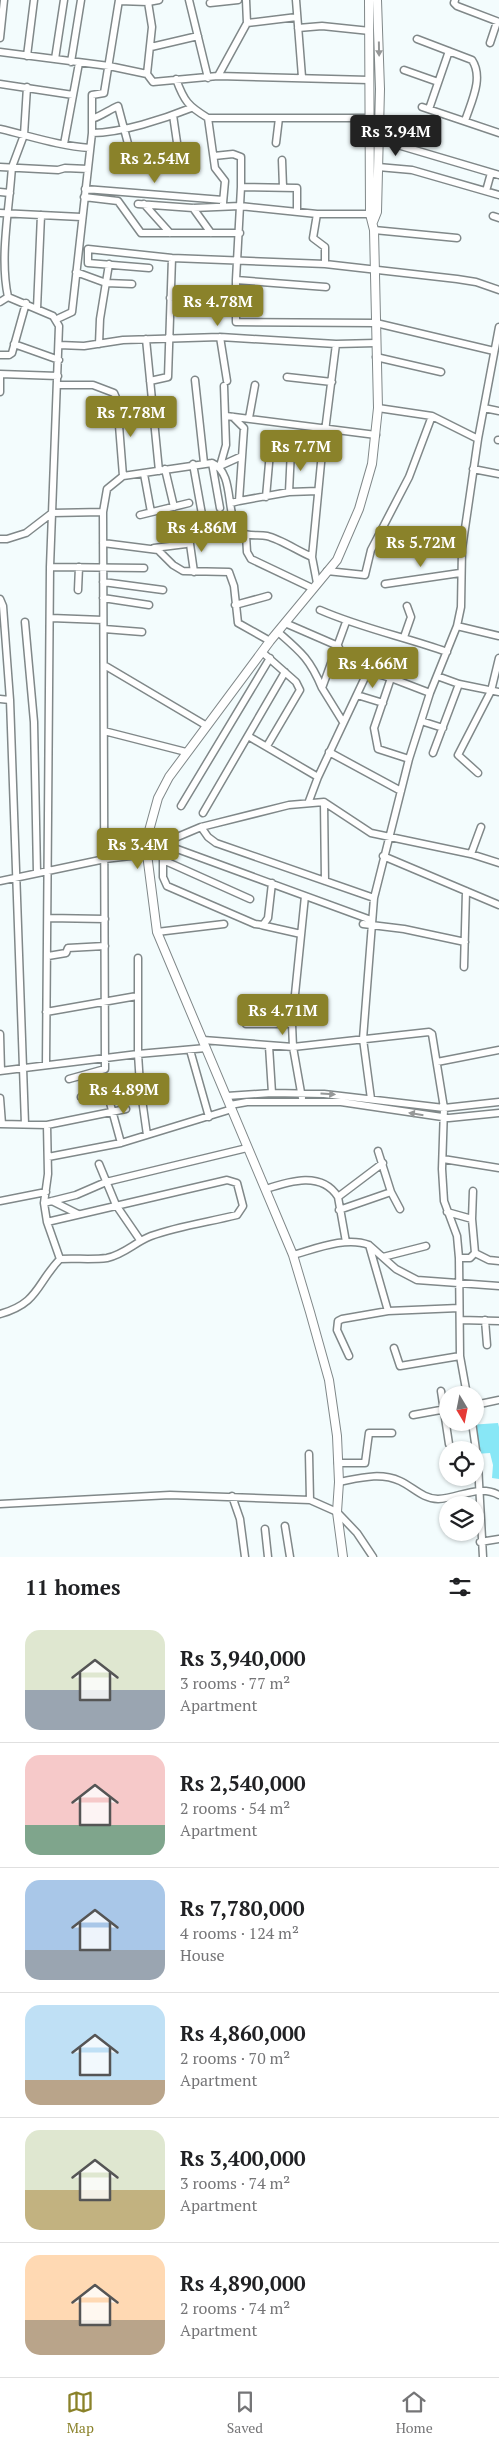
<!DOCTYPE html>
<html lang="en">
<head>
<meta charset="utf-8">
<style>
	:root { --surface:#fff; --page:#f6f6f6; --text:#202124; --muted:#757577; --line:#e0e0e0; --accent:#8a822a }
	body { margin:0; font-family:"PT Serif",serif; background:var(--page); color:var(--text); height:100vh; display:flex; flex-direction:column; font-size:19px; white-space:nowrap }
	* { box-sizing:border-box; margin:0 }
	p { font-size:16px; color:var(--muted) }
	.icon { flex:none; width:28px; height:28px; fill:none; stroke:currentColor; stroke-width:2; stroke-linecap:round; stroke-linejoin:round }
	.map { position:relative; height:1557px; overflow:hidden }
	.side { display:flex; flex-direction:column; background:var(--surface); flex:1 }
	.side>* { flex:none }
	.needle { width:32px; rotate:170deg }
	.tools { position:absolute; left:439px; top:1386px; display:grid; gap:10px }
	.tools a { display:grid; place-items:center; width:45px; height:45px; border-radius:50%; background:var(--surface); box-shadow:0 1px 4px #0004; font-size:25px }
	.price { position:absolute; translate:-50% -42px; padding:0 11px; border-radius:5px; background:var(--accent); color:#fff; font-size:16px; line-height:32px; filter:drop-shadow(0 1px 2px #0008) }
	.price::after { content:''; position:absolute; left:50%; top:30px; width:15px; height:11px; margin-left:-8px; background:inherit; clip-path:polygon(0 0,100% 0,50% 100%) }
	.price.active { background:#222; color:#fff }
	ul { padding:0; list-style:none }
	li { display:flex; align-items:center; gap:15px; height:125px; padding:0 25px }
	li+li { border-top:1px solid var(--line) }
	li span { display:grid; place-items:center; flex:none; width:140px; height:100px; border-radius:15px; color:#555 }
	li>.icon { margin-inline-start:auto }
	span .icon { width:60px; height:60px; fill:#fffc; stroke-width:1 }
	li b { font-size:21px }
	h2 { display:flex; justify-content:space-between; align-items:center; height:60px; padding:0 25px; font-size:21px }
	.menu { display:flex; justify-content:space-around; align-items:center; height:70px; border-top:1px solid var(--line); background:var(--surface); font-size:14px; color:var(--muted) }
	.menu a { display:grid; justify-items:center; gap:2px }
	.menu .active { color:var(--accent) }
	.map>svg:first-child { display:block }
	.green { fill:#88e7f6 }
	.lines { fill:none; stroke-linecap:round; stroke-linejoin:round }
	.minor-casing { stroke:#808889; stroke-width:9 }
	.tertiary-casing { stroke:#808889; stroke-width:10 }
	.minor { stroke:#fff; stroke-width:6 }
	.tertiary { stroke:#fff; stroke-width:8 }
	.oneway { fill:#969898 }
</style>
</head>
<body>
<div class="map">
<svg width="499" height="1557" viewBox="0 0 499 1557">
	<rect width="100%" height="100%" fill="#f3fcfd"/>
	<path class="green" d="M498,1423L499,1427V1479L492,1478L493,1465L490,1453L475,1454V1450H472L469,1425Z"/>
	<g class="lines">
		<g class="minor-casing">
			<path id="minor" d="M189,0L208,78
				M296,0L302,77
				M455,0L454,3L457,6L499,22
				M119,1L148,2L159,0
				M148,2L152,27L147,74L153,82L218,76L369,80
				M210,3L238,0
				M247,23L297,17
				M298,28L322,26L370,31
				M0,38L4,0
				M417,39L472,60C484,78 471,102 465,121
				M490,43L497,22
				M151,47L198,36
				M0,52L109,66L147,74
				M27,56L34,0
				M55,59L64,0
				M71,62L81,0
				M404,70L438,82
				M218,76L247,23L246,0
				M176,79C184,101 188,106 208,118H368
				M0,84L73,95
				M27,87L24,135L12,167L11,179C8,216 0,260 8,297L53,316L59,326L50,567L46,1065
				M422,107L499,133
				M429,109L449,51
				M173,115L180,163
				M208,118L215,168L225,181L223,203
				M92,119C101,116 109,110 118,106L131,155
				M0,129C30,136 59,146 90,148
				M92,133C121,133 164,119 191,108
				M276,143L279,118
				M391,143L499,175
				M64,144L79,63
				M214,156L233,154L241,157V187
				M282,160L283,187
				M0,167L58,170L65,168L88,169
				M378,167L412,170L499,195
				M85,189L223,200
				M486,191L491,173
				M0,192L10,193
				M84,197L118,201L141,233H240
				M138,204L193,208L240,206L317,214H370
				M144,204L170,233
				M193,208L211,233
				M297,212V188L241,187L236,280V322L376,323L494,351
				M0,213L81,217
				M317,214L313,238L325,247V264
				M493,216L499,218
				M374,230L457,238
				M149,268L88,263V249L172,258L325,264L457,279L476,282L499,290
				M76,272L106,283L132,284
				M236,280L326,287
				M170,298L217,295
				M0,302L8,297
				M37,309L41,215
				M57,319L72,312L92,133V95L104,93L119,0
				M220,337L227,381
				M146,339L159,471
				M14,344L59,360
				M99,344L100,319L109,264
				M59,345L84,346L123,340L220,337L336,344L376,343
				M0,355H9L12,353L26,303
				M376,357L441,372
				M0,374L58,376
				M287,377L332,382
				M195,380L204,463
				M150,381L168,377L172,258
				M59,385H93L114,393L117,400L123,476
				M0,392V374
				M378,408L432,416L478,439
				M484,408L499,411
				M226,416L376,435
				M249,418L255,385
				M498,440H499
				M212,463L220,508
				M193,464L205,531
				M220,466L226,445L224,386
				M220,466L242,456
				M165,469L174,507
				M473,469L499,474
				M144,474L151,512
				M289,492L291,450
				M266,497L271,441
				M239,501L289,492L318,491
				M231,503L239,501L244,428L233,417
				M140,515L189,503
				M246,535L247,552L251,559L312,588
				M189,537L194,572
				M0,539H7L26,533L52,513L103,512
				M103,543L158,550L173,565L183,571L229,572L234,586L238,623L270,641
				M154,548L186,544L189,541
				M50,567L144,568
				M327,571L365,575L371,550L409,477L432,416
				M103,582L163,590
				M317,583L312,557L321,463L336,344
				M385,584L460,573
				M78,590L79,567
				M103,598L149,605
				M0,599L3,606L10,700L25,1124
				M235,605L268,596
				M320,610C361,628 405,637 447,652
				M51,618L103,620
				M25,622L34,722L37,873
				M285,623L338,646L348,665
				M457,626L499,636
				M104,629L142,632
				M278,632C301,652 310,659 322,688
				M404,637L411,617L407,606
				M262,652L296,682L300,690L267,746
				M333,661L391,678L430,693
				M104,665L207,726
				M437,676L459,684L499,692
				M391,678L374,728L378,749L409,759
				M357,695L383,703
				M0,699L10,700
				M421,721L443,728
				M343,722L322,688L346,622
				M104,731L186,752
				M248,736L318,777
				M329,752L401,791
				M433,753L459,684
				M478,773L458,755L491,691L499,658
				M309,801L318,777L368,671
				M324,802L325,881
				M181,806L270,658
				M203,813L285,672
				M201,827L208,837L216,843L374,898
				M147,838L371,920
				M471,854L481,827
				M383,856L499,905
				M163,860L250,899
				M0,881L105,859L147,854
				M272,883L268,918L263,925L255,924L167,886L163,877V843L201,827L289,805L324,802L371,833L471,854L499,863
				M48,918L105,919
				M363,924L404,929L465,942
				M261,925L301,934
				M157,932L224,924
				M48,956L66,953L68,948L105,946
				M138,958V1054L140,1085
				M464,967L466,891
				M46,1012L137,996
				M246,1024H292
				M0,1034L1,1071
				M203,1040L293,1047L429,1032L432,1034L444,1108L442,1169L444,1201L457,1236L459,1258L460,1356L467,1395
				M269,1046L272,1093
				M190,1050L209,1117
				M437,1062L499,1050
				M0,1071L138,1054L206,1048
				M69,1079L105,1069L103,512L107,489L123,476L212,463C235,473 225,512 238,529C245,538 257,534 267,536C280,539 298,551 312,557
				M107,1092L121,1143
				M227,1096L272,1093L324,1094L444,1108L499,1102
				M81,1097L140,1085L147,1135
				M0,1098L2,1124
				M302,1098L293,1047L292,1024L305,896
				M371,1099L363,1039L374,898L409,759L430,693L457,626L461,607L462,549L478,439L499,327
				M230,1105L247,1102H341L449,1118L499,1113
				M0,1124L47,1125L126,1109
				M47,1125L48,1174L44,1203L47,1222L60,1259
				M378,1151L391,1192L400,1209
				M48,1157L121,1143L232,1109
				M443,1159L499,1168
				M99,1164L116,1205L140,1240
				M266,1189C290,1181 322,1171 338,1197L383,1163
				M473,1191L472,1219L475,1253
				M338,1197L346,1242
				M0,1201L46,1192
				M52,1201L78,1214
				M44,1203L76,1195L106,1182L247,1148
				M339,1210L391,1192
				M447,1212L472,1219
				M369,1245L388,1311
				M475,1253L489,1260L499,1261
				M293,1255C315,1249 346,1236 369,1245L396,1269L417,1280L499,1286
				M383,1257L426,1246
				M459,1258H470L475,1253
				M0,1314C39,1303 36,1284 60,1259C75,1258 92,1260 107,1258C125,1254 135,1242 151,1236C178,1226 209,1222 237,1215L243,1206L237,1183L227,1180L47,1222
				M460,1320L499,1321
				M485,1320L487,1345
				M394,1348L400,1366L460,1356
				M349,1356L337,1330L338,1321L342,1319L388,1311L459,1308
				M441,1391L449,1444
				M475,1405L499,1400
				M413,1415L446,1409
				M472,1422L478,1464L483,1557
				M309,1454L310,1500
				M338,1463H365L369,1433H392
				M339,1482C360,1478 380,1472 400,1481C413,1487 423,1499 438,1499C460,1498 478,1484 499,1495
				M232,1496L240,1519L245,1557
				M0,1504L170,1495L310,1500L337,1512L357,1533L373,1557
				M285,1526L290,1557
				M265,1529L268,1557
				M480,1542L499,1539"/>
		</g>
		<g class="tertiary-casing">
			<path id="tertiary" d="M373,222L377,212L380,89L377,0
				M343,1557L337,1512L339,1482L337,1436L329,1380L310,1312L293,1255L157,932L147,854V838L158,798L169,777L270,641L337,560L359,509L372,464L378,408L374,230L370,214L369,0"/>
		</g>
		<use href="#minor" class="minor"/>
		<use href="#tertiary" class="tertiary"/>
	</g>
	<defs><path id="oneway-solid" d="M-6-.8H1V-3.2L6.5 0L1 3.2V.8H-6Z" transform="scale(1.25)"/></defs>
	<g class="oneway">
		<use href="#oneway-solid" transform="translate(379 49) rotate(89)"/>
		<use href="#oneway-solid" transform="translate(328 1094) rotate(3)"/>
		<use href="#oneway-solid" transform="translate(416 1114) rotate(-171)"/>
	</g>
</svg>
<div class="tools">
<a><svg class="needle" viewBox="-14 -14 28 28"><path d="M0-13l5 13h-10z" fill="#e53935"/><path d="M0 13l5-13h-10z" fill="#757577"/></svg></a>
<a><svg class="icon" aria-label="locate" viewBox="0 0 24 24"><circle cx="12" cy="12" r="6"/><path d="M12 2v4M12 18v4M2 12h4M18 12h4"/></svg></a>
<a><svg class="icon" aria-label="layers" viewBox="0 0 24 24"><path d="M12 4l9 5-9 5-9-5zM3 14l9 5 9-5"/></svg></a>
</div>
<b class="price active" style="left:396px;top:157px">Rs 3.94M</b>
<b class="price" style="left:155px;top:184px">Rs 2.54M</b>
<b class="price" style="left:218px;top:327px">Rs 4.78M</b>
<b class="price" style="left:131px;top:438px">Rs 7.78M</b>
<b class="price" style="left:301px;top:472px">Rs 7.7M</b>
<b class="price" style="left:202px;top:553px">Rs 4.86M</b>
<b class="price" style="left:421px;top:568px">Rs 5.72M</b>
<b class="price" style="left:373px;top:689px">Rs 4.66M</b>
<b class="price" style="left:138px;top:870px">Rs 3.4M</b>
<b class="price" style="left:283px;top:1036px">Rs 4.71M</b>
<b class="price" style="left:124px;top:1115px">Rs 4.89M</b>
</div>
<section class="side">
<h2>11 homes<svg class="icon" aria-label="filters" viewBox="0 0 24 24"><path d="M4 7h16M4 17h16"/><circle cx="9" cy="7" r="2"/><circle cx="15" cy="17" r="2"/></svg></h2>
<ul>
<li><span style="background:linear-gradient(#dfe7d0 60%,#9aa5b1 0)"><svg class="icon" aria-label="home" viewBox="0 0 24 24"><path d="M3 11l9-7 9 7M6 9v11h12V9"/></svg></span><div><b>Rs 3,940,000</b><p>3 rooms · 77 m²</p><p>Apartment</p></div></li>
<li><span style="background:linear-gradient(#f6c9c9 70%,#7fa58c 0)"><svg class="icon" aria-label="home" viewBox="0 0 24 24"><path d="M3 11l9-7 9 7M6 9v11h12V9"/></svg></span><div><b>Rs 2,540,000</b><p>2 rooms · 54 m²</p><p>Apartment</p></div></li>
<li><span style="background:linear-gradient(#a9c7e8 70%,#9aa5b1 0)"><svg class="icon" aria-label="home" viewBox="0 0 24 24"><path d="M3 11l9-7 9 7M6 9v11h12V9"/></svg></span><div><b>Rs 7,780,000</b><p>4 rooms · 124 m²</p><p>House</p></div></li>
<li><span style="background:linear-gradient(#bfe0f5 75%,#b9a48a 0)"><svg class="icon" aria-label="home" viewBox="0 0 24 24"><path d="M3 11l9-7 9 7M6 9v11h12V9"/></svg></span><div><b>Rs 4,860,000</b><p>2 rooms · 70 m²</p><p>Apartment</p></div></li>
<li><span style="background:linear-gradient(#dfe7d0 60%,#c2b280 0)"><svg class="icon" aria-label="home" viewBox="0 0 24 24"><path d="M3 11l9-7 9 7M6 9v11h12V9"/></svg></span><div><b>Rs 3,400,000</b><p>3 rooms · 74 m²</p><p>Apartment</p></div></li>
<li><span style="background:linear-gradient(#ffd9b3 65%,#b9a48a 0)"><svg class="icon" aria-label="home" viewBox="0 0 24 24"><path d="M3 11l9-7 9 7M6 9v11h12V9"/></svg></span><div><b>Rs 4,890,000</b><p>2 rooms · 74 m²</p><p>Apartment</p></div></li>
</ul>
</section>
<nav class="menu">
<a class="active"><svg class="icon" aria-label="map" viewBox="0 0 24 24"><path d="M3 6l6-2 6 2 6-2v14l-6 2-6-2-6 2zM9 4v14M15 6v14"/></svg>Map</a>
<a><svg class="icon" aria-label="saved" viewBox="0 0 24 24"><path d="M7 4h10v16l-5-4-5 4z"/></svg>Saved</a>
<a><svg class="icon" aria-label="home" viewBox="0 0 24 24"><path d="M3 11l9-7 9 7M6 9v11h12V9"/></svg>Home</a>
</nav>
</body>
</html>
